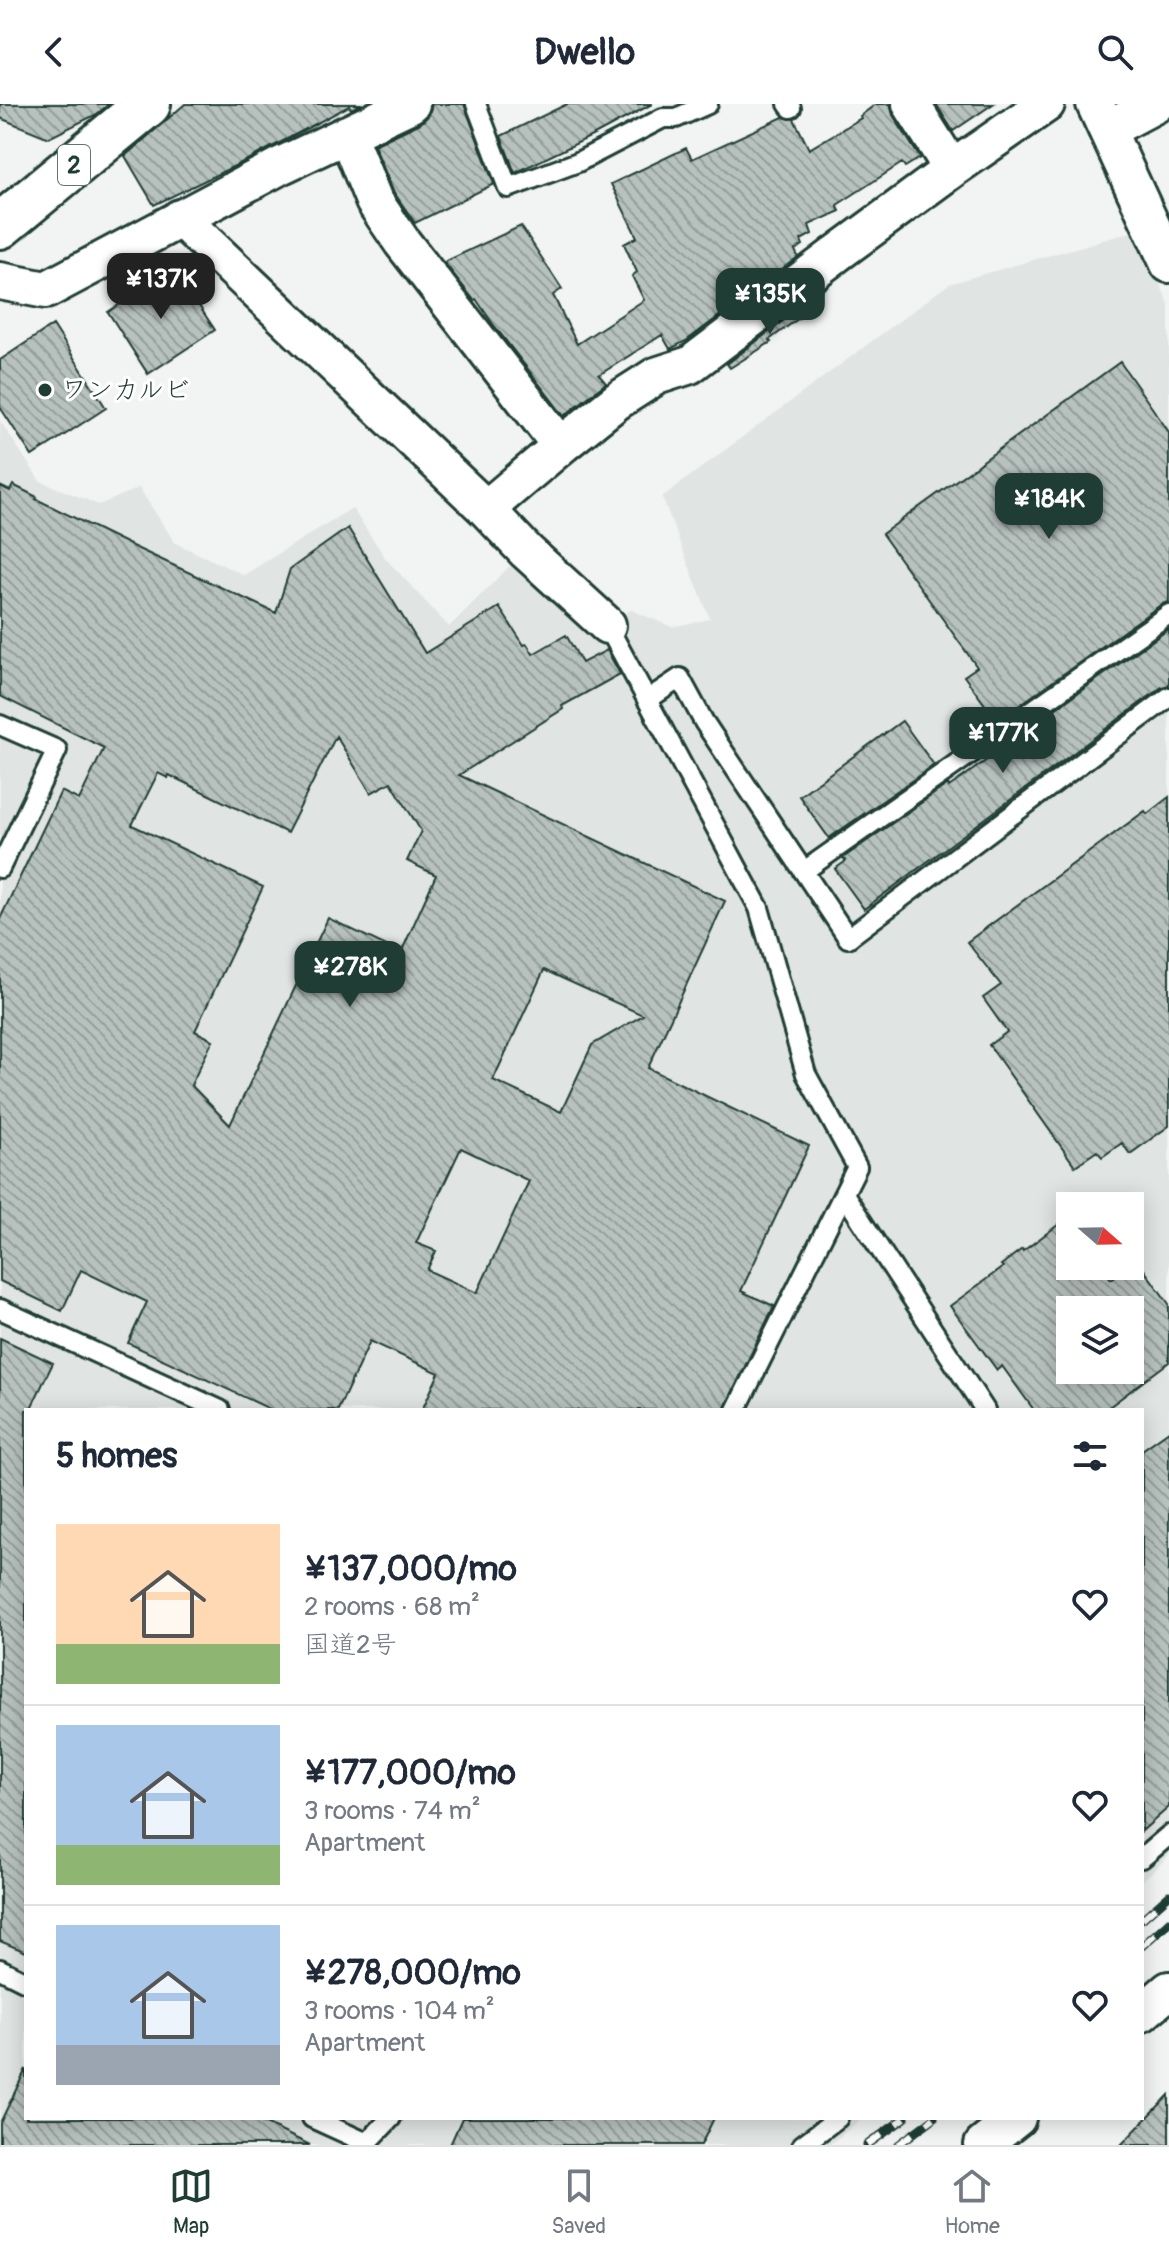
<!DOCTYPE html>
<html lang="en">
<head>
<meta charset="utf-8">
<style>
	:root { --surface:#fff; --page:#f6f6f7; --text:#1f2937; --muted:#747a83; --line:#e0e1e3; --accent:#1f3d34 }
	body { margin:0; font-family:Pangolin,"Klee One",sans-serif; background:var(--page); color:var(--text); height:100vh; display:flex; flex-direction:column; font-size:30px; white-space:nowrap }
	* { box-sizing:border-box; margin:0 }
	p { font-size:26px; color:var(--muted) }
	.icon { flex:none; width:44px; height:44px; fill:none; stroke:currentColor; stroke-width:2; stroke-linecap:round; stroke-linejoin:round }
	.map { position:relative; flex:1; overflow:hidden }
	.panel { position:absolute; left:24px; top:1304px; width:1120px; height:712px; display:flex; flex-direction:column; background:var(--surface); border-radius:0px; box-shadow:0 4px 20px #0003 }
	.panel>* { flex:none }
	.needle { width:52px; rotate:110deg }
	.controls { position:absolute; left:1056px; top:1088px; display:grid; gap:16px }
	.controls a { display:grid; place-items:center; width:88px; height:88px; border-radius:0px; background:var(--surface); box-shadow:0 4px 20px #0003; font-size:40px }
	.price { position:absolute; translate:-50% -68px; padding:0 18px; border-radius:16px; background:var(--accent); color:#fff; font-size:26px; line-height:52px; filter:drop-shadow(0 2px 4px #0008) }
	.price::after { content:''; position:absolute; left:50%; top:48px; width:24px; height:18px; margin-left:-12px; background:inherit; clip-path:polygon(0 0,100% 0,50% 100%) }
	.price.selected { background:#222; color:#fff }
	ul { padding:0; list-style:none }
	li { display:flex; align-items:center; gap:24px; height:200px; padding:0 32px }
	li+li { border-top:2px solid var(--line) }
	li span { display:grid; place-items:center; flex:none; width:224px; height:160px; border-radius:0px; color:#555 }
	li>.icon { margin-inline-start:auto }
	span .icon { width:96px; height:96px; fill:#fffc; stroke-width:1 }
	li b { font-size:34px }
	h2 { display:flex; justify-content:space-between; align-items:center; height:96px; padding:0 32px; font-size:34px }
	header { display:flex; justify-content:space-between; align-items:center; height:104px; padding:0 32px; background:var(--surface); font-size:36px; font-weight:700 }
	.dock { display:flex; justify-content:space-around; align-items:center; height:112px; border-top:2px solid var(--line); background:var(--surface); font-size:22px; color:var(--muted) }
	.dock a { display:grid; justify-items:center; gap:4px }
	.dock .selected { color:var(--accent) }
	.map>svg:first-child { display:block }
	.built { fill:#e0e4e3; fill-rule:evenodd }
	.building { fill:url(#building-back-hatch); stroke:#1f3d34; stroke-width:2; fill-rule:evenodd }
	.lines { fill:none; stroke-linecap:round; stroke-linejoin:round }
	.lane-casing { stroke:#1f3d34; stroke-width:24 }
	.street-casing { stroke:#1f3d34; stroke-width:42 }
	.highway-casing { stroke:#1f3d34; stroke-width:50 }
	.lane { stroke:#fff; stroke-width:18 }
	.street { stroke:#fff; stroke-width:36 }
	.highway { stroke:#fff; stroke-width:44 }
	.rail-casing { stroke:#1f3d34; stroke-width:9 }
	.rail { stroke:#fff; stroke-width:6; stroke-dasharray:18; stroke-linecap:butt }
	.poi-dot { fill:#1f3d34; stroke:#fff; stroke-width:3 }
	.labels { text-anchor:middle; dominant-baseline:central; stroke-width:6; stroke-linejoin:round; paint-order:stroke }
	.shield { fill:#fff; stroke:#627771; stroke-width:2 }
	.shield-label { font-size:24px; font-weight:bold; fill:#1f3d34 }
	.poi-label { font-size:26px; fill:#1f3d34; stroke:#fff; text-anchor:start }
</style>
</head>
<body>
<header><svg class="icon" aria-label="back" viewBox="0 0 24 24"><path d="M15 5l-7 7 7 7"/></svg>Dwello<svg class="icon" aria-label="search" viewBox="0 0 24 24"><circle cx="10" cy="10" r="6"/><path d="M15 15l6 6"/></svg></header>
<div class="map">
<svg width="1169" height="2041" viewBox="0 0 1169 2041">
	<defs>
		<pattern id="building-back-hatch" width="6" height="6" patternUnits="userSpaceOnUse" patternTransform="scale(2)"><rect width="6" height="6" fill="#b7c1bd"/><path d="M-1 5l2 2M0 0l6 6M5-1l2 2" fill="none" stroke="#949e9a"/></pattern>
	</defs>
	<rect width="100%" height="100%" fill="#f2f3f3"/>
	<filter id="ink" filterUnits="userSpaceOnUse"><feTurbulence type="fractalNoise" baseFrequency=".0125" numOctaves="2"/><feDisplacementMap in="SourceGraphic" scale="16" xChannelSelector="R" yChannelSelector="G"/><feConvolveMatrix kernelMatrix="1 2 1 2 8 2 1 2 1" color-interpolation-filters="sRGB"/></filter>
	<g filter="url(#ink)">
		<path class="built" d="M1135,127L1169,200V1752L1142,1777V1306H26V2014H863L829,2041H0V317L40,377L99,401L139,384L175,439L244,471L352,404L386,455L449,523L513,459L591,532L631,506L672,523L710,515L662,393L949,180ZM1070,1102H1130V1162H1070ZM1070,1206H1130V1266H1070Z"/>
		<path class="building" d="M0,0H109L97,10L49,34L0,14Z
			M185,0H362L351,5L349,2L253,53L154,101L125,52Z
			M432,0H464L494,80L415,119L393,87L374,41L421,19L429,11Z
			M567,0H652L596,30L515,69L501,32Z
			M876,0H890L893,11L920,54L905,63L902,59L837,101L840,107L809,121L812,130L801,136L803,141L795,146L798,153L686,237L670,245L662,231L599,271L606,279L564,312L493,220L476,195L474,196L444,158L521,122L562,185L553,191L577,240L644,196L632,172L637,168L624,140L637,133L611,80L686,44L692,55L783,13L794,15L809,45L861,14L860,12Z
			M936,0H993L953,27Z
			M174,164L215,226L148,270L108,208Z
			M805,200L810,206L769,236L771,238L730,264L727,260Z
			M53,221L106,304L32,352L0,303V256Z
			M1120,258L1169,328V498L1162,500L997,617L964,572L977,563L882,430Z
			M13,381L37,393L36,395L134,443L276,509L290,465L348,424L425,549L499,503L524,541L527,540L533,550L566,531L582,559L607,546L620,570L562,602L563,605L459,671L725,797L648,964L809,1042L741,1187L774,1202L724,1306H422L439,1269L370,1237L338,1306H272L128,1239L147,1198L81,1166L62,1207L0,1177V815L61,687L79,696L104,644L0,592V382L10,387ZM336,632L371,689L391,678L421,727L407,757L436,771L401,849L328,814L230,1021L191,981L213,936L195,927L263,783L132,721L158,669L168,674L169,671L287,729ZM544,866L643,911L592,941L561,1008L493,976ZM461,1044L529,1077L477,1189L427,1166L436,1147L416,1139Z
			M1169,525V581L1162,583L864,805L835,765L846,757L843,754L948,680L949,683L1012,638L1011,636Z
			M902,617L934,661L829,734L799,692Z
			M1169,693V1022L1130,1050L1122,1039L1102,1053L1097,1047L1075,1062L989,941L1007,928L983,894L1001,881L967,838L1145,707L1147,710Z
			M1070,1112V1162H1102L1111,1175L1137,1156L1169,1200V1258L1105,1306H1034L1002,1262L997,1266L950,1202L1003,1163L1001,1161L1022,1145L1023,1147ZM1070,1206H1130V1266H1070Z
			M0,1234L53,1259L30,1306H26V1848L0,1837Z
			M1169,1327V1703L1142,1727V1346Z
			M26,1965V2014H253L310,2041H0V2019Z
			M1169,1991V2041H1121Z
			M462,2014H714L701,2041H450Z"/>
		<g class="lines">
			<g class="lane-casing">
				<path id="lane" d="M476,0L508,84L578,58L663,14H676L708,0
					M788,0L791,4
					M607,521L759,804L806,970L857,1063L736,1306
					M647,596L680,574L704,618L848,834L1169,593
					M0,621L57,646L0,764
					M804,767L1169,510
					M844,1090L985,1306
					M0,1205L220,1306
					M1142,1754L1169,1731
					M0,1865L26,1878
					M312,2014L367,2039L391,2014
					M802,2041L838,2014"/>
			</g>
			<g class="street-casing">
				<path id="street" d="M911,0L952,65
					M1095,0L1169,160
					M1107,26L1156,0
					M347,30L374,97L402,138L550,328L563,340
					M180,114L486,405L526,447L607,521
					M0,177L46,186L280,62L411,0
					M486,405L563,340L617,297L656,272L690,261L839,148L952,65L1046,0
					M1142,1909L1169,1886
					M983,2041L1017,2014"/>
			</g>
			<g class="highway-casing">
				<path id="highway" d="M0,122L148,0"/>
			</g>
			<use href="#lane" class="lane"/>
			<use href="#street" class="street"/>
			<use href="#highway" class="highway"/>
			<g class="rail-casing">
				<path id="rail" d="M1142,1815L1169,1791
					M1142,1842L1169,1818
					M867,2041L905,2014
					M898,2041L934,2014"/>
			</g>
			<use href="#rail" class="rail"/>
		</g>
	</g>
	<circle class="poi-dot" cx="45" cy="286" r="8"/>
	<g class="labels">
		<rect class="shield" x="58" y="41" width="32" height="40" rx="6"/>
		<g class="shield-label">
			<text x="74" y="61">2</text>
		</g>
		<g class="poi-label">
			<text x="61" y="286">ワンカルビ</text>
		</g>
	</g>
</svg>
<div class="controls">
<a><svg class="needle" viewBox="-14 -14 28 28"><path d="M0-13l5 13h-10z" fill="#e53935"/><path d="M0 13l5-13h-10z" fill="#747a83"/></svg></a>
<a><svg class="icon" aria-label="layers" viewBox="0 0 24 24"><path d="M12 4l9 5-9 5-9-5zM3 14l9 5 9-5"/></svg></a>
</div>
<b class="price selected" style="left:161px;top:217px">¥137K</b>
<b class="price" style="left:770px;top:232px">¥135K</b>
<b class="price" style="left:1049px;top:437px">¥184K</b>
<b class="price" style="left:1003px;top:671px">¥177K</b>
<b class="price" style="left:350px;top:905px">¥278K</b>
<section class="panel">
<h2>5 homes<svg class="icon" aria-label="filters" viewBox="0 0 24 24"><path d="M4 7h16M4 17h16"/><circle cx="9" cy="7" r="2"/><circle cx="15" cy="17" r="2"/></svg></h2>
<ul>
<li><span style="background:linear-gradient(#ffd9b3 75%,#8fb573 0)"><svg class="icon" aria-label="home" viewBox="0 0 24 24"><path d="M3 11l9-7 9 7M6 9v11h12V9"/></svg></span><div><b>¥137,000/mo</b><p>2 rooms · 68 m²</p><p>国道2号</p></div><svg class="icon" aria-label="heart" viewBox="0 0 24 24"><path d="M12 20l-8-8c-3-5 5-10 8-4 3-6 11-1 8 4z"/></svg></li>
<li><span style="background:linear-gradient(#a9c7e8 75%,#8fb573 0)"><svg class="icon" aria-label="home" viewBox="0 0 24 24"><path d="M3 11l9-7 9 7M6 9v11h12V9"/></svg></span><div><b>¥177,000/mo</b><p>3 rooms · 74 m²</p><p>Apartment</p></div><svg class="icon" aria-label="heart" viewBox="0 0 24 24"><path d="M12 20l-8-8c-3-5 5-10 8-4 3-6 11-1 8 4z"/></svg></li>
<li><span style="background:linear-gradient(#a9c7e8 75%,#9aa5b1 0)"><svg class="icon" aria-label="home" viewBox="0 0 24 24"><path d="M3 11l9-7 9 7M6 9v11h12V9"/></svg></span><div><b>¥278,000/mo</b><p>3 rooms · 104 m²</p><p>Apartment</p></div><svg class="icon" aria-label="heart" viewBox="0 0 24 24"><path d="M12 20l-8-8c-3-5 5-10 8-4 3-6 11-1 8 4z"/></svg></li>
</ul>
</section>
</div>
<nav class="dock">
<a class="selected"><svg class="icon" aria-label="map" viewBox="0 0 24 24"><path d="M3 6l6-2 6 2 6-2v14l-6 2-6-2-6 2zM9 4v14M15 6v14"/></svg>Map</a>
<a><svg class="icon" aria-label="saved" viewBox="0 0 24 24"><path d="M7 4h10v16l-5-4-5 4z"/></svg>Saved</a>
<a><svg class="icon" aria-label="home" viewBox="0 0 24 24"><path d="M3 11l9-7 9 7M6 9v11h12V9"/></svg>Home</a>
</nav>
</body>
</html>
